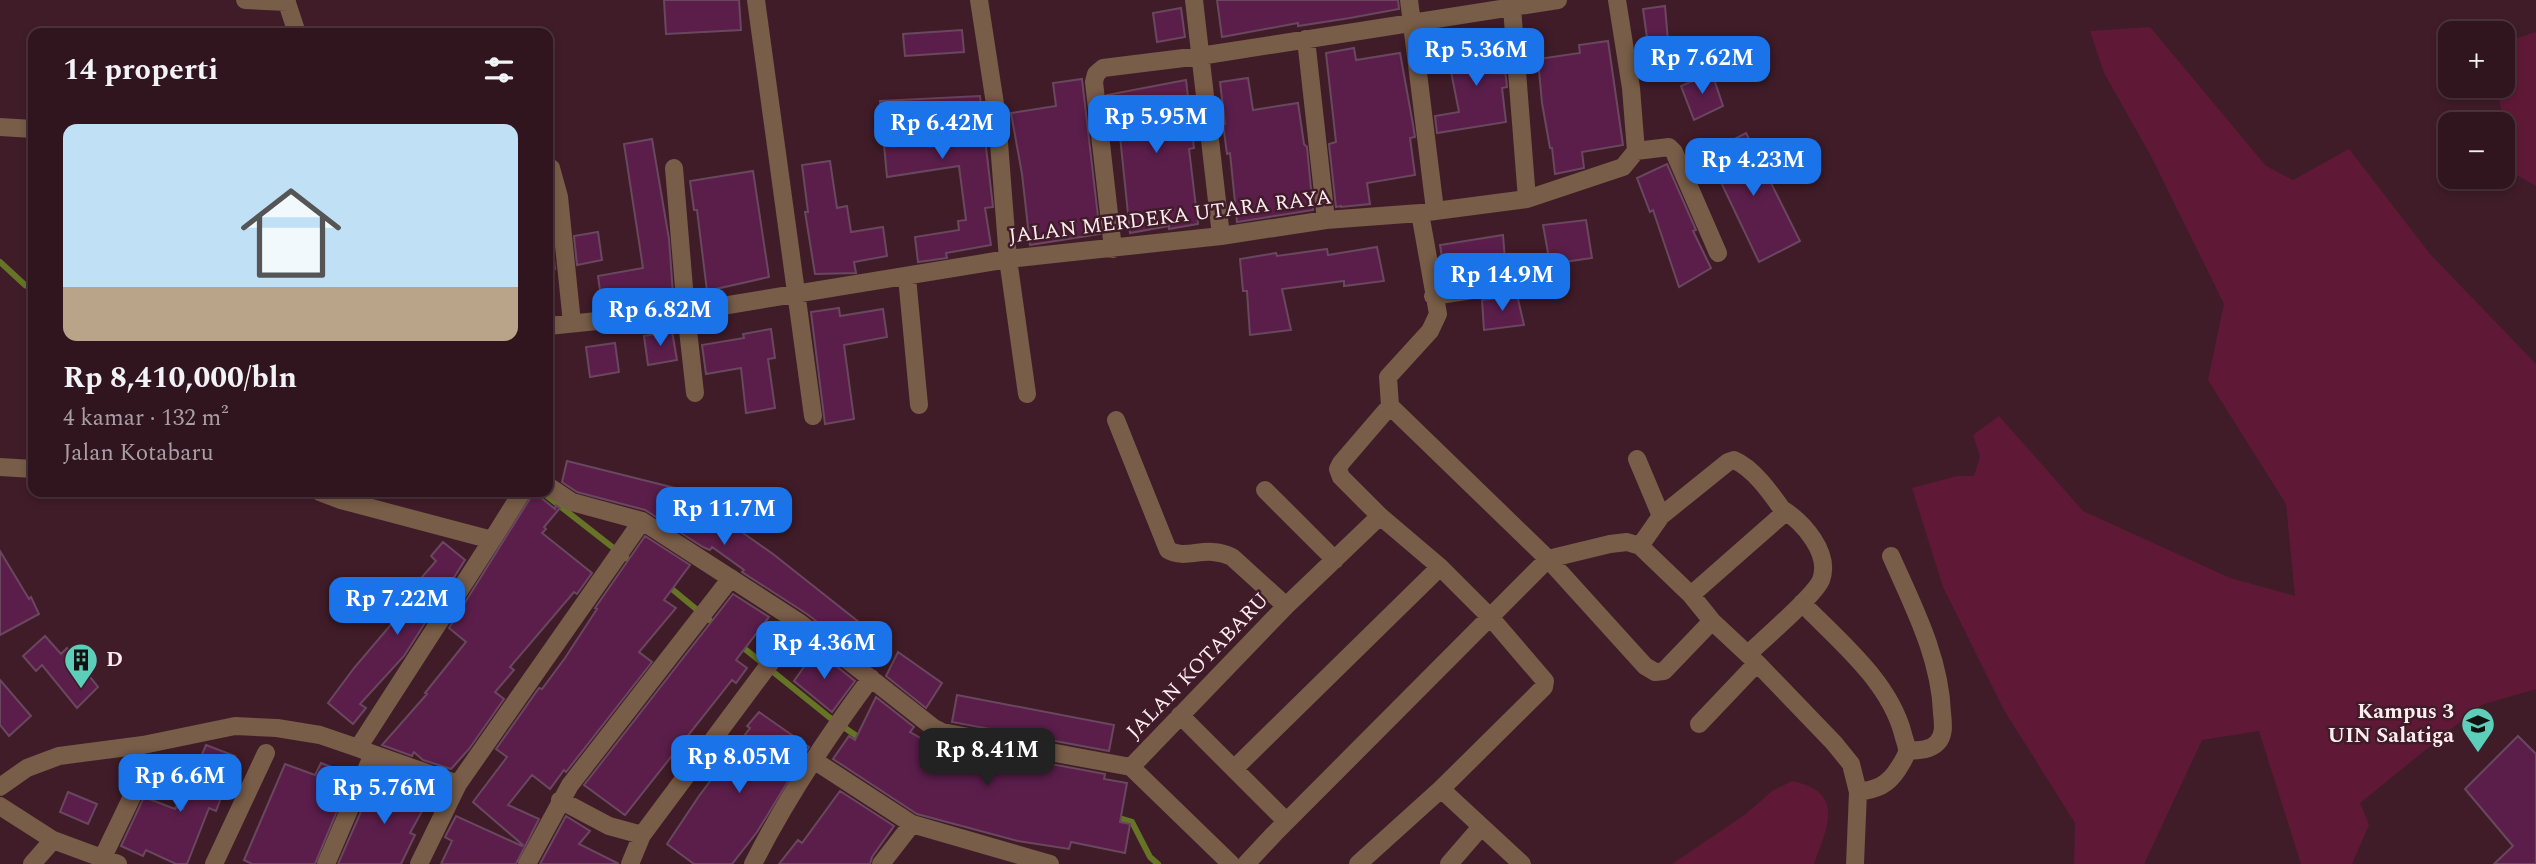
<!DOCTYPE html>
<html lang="id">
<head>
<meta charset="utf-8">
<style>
	:root { --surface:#30151e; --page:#3c222b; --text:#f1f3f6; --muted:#a89fa4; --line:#4b343c; --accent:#1a73e8 }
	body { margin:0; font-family:Spectral,serif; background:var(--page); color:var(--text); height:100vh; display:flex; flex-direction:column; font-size:26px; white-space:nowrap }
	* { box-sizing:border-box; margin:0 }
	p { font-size:23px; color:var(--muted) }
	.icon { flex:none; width:38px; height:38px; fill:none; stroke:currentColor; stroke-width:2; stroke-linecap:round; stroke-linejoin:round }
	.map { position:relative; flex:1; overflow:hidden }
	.side { position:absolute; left:28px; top:28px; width:525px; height:469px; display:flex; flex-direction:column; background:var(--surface); border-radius:14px; box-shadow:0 4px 10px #0003,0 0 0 2px var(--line) }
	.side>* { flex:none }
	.tools { position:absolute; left:2438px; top:21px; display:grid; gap:14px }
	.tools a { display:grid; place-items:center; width:77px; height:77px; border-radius:14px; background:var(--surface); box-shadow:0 4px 10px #0003,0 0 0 2px var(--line); font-size:35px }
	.price { position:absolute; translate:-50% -60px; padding:0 16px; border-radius:14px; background:var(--accent); color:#fff; font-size:23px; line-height:46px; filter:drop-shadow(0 2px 4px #0008) }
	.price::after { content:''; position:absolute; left:50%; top:42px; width:21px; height:16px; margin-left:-10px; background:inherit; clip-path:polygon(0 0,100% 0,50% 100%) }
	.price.current { background:#222; color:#fff }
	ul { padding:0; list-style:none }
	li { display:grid; align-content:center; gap:14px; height:371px; padding:0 35px }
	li+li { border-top:2px solid var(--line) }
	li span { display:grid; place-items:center; height:217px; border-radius:14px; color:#555 }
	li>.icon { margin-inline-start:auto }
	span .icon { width:126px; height:126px; fill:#fffc; stroke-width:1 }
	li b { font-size:30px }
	h2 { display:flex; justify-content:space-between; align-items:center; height:84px; padding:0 35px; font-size:30px }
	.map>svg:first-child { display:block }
	.green { fill:#5f1936 }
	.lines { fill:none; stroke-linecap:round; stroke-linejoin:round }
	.stream { stroke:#667525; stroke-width:6 }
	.building { fill:#5b1e4b; stroke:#69475e; stroke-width:2 }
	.street { stroke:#785d48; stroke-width:18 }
	.labels { text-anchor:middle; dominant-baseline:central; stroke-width:5; stroke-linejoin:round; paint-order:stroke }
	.street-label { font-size:21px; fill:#fcecf0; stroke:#401c28 }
	.poi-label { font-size:21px; font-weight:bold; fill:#fcecf0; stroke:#401c28; text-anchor:start }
</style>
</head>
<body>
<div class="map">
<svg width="2536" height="864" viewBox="0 0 2536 864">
	<rect width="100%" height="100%" fill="#401c28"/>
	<path class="green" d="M2150,27L2266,166L2293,180L2349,149L2430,254L2536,364V689L2481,705L2360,803L2369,825L2352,864H2301L2259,731L2202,740L2144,864H2074L2075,823L2004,710L1943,587L1912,488L1957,476H1974L1980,457L1973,435L1999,416L2083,511L2230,578L2295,596L2286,504L2208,380L2224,304L2151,156L2104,73L2090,31Z
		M2536,32V186L2515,174L2496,86H2502L2503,43Z
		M1792,781C1846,792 1827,827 1814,864H1672L1746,814L1772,791Z"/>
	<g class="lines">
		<path class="stream" d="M0,262L25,285L33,289
			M542,492L634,564
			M667,585L718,627
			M740,645L829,717L861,739
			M1115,817L1132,822L1150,857L1158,864"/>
	</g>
	<path class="building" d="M664,0H739L741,30L666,34Z
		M1217,0H1398L1399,9L1350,18L1298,26V23L1222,37Z
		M1665,6L1668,41L1648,45L1643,9Z
		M1181,8L1185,37L1157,42L1153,13Z
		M962,30L964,52L905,56L903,34Z
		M1608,41L1623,145L1582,152L1584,168L1555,174L1552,148H1550L1542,103L1538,59L1580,53L1579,45Z
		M1502,43L1507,87L1502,88L1506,122L1437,133L1435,116L1459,112L1447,51Z
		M1354,48L1356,60L1400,53L1412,119L1415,137L1410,138L1415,175L1367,183L1370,204L1341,207V206L1336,207L1329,144L1336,142L1326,53Z
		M1712,73L1723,106L1694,120L1681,86Z
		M1248,78L1253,110L1298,103L1304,144L1307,147L1313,210L1237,222L1230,153L1227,154L1223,124H1225L1220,82Z
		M1082,79L1100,234L1030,245L1022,174L1011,113L1056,106L1053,83Z
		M1186,80L1194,148L1189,149L1198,224L1169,229V226L1130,233L1120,136L1112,137L1107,95Z
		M980,96L993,207L985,208L991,245L946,253L947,258L918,262L915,237L959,230L958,221L966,220L959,166L887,177L880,101Z
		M1746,133L1800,241L1759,262L1707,153Z
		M652,139L669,239L673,294L646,299V296L602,305L598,276L643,268L624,144Z
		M830,161L837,208L847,206L851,232L883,227L887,256L854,262L856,273L815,274L805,212H808L802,165Z
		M1667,164L1696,230L1693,231L1711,268L1679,287L1653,210L1650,212L1637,178Z
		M753,171L769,277L707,291L697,210H694L690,181Z
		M1586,220L1592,258L1550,264L1543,225Z
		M598,232L602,260L577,265L574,236Z
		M1503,235L1506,273L1446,283L1440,245Z
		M548,240H552L555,269L548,270Z
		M1377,247L1384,281L1344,286V281L1282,289L1291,330L1250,335L1247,291H1243L1240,259L1276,253L1277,256L1327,249L1328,255Z
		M1517,295L1524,325L1484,330L1482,300Z
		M839,308L840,316L883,309L887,337L844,345L854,419L825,424L811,312Z
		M771,329L775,358L768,359L775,408L746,413L741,368L706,374L702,345L744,338L743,334Z
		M672,331L677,360L648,365L644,336Z
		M615,343L619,372L590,377L586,347Z
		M567,461L679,489L734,531L736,528L773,554L884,642L869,662L807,614L742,572L744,570L712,547L710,550L703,547L645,510L577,492L562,482Z
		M534,492L555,509L556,505L560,508L544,527L546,529L542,533L592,573L577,594L574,592L510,667L514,670L495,692L504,699L469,749L451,769L423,760L414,752L412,756L382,745L427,694L425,693L466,642L449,628Z
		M645,536L690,565L664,600L676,608L639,652L652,662L566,772L564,770L550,789L532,775L508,805L539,819L516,864H441L452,841L445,837L456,816L522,846L523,845L473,802L507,757L496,749L539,688L542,689L565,658L597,609L595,608Z
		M443,542L465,560L404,656L360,704L366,708L353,724L328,703L354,668L428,581L422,577L436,561L431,556Z
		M0,551L29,599L31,597L39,614L0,635Z
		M733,594L769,617L736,660L747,668L736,683L732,680L625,815L584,785Z
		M45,636L61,654L67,648L98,687L77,708L42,665L36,671L23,656Z
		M816,650L855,681L832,712L794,681Z
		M898,652L942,683L926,708L886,676Z
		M0,680L31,716L9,736L0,725Z
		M957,695L1114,725L1109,751L952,722Z
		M876,697L914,727L910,732L929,743L926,749L1006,765L1008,756L1105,774L1104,779L1127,783L1120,822L1130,824L1125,853L1071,842L1069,849L1018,841L917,814L833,759L849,736L855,740Z
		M759,712L809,747L757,832L732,864H694L667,844L699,796L750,728L747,726Z
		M2518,736L2536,754V864H2494L2513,846L2465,789Z
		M206,745L235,756L222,789L224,790L216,811L209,808L187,864H176L146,850L143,856L121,846L144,797L175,809L176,807L183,809L202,765L198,764Z
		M321,763L352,775L315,864H252L244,860L285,764L315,775Z
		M377,775L400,786L398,788L427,802L410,833L415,835L401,864H338Z
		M840,791L894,826L872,857L870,864H779L798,840L802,843Z
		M68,792L97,804L88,824L60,812Z
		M566,816L590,831L579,844L619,864H540Z"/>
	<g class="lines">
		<path class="street" d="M245,0L287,2
			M286,0L297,33
			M756,0L813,416
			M979,0L997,117L1008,259L1027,394
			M1194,0L1221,236
			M1409,0L1435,210
			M1512,8L1527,199
			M1306,39L1326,220
			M0,127L33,129
			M1636,151L1669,147L1674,152L1718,253
			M551,168L559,197L572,323
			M674,168L686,312L695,393
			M1420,213L1438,314L1430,331L1388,377L1390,406L1548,559L1610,544L1627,542L1640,546L1691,595L1712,621L1757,663L1834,743L1851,764L1858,792L1855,864
			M1113,249L1094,82L1096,74L1103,68L1200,56L1558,0
			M907,277L919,405
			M1433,296L1538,280
			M548,326L686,312L1008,259L1221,236L1326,220L1420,213L1527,199L1623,167L1636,151L1631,88L1617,0
			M1390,406L1341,463L1338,469L1341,477L1380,516L1440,567L1491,618L1545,681L1544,687L1441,789L1522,864
			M1116,420L1168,550C1187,561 1205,544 1232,557L1286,606
			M1637,459L1661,516
			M0,467L33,469
			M548,486L572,502L642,521L800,623L934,728L942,732L1131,767L1286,606L1380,516
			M1265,490L1335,560
			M320,492L341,500L492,540L522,492
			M1640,546L1661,516L1728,462L1734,460C1753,468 1770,492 1782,509V515L1691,595
			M1891,556C1913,606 1940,657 1942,713C1943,723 1945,735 1937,743C1929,751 1918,750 1907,751
			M1802,603C1839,641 1889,681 1903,734C1904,739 1907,745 1907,750C1907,756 1901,764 1898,769C1887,786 1877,789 1858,792
			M1748,654C1763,640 1815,595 1821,580C1831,553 1803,522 1782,509
			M1180,715L1286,821
			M1699,724L1757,663
			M373,754L458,784
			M815,761L912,824L1050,864
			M1131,767L1231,864
			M1235,768L1440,567
			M0,787L27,768L59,756L143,745L235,726L277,728L320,735L358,748
			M560,800L609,826L642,835
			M0,806L53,840L118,864
			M103,857L139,782
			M32,864L53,840
			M214,864L266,753
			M326,864L373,754L358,748L492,540
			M419,864L458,784L642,521
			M527,864L570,785L731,578
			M630,864L642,835L800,623
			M753,864C786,799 827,737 871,678
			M881,864L912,824
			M1246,864L1274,834L1548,559L1645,666L1655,672L1664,671L1712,621
			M1358,864L1441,789
			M1449,864L1481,827"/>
	</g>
	<defs>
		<g id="building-pin" transform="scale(1.75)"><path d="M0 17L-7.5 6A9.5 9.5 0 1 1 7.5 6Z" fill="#5dceb9" stroke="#401c28"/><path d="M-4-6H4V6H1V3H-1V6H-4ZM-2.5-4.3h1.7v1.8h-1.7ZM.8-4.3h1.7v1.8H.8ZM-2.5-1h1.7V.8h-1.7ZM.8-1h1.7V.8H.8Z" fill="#111"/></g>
		<g id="university-pin" transform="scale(1.75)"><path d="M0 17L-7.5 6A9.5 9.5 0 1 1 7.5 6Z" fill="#5dceb9" stroke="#401c28"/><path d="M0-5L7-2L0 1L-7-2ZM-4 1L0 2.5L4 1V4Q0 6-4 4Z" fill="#111"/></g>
	</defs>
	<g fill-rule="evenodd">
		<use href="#building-pin" x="81" y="660"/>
		<use href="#university-pin" x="2478" y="724"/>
	</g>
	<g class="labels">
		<g class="street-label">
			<text transform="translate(1170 217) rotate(-7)">JALAN MERDEKA UTARA RAYA</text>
			<text transform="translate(1198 666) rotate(-46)">JALAN KOTABARU</text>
		</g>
		<g class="poi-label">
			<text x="106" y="660">D</text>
			<text x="2454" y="712" text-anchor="end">Kampus 3<tspan x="2454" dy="24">UIN Salatiga</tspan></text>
		</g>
	</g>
</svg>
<div class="tools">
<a>+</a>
<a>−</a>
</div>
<b class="price" style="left:1476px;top:88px">Rp 5.36M</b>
<b class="price" style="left:1702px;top:96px">Rp 7.62M</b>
<b class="price" style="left:1156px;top:155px">Rp 5.95M</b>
<b class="price" style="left:942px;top:161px">Rp 6.42M</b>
<b class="price" style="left:1753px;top:198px">Rp 4.23M</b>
<b class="price" style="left:1502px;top:313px">Rp 14.9M</b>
<b class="price" style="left:660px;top:348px">Rp 6.82M</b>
<b class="price" style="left:724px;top:547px">Rp 11.7M</b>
<b class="price" style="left:397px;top:637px">Rp 7.22M</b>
<b class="price" style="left:824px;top:681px">Rp 4.36M</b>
<b class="price current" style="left:987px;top:788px">Rp 8.41M</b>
<b class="price" style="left:739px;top:795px">Rp 8.05M</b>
<b class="price" style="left:180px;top:814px">Rp 6.6M</b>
<b class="price" style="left:384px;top:826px">Rp 5.76M</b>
<section class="side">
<h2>14 properti<svg class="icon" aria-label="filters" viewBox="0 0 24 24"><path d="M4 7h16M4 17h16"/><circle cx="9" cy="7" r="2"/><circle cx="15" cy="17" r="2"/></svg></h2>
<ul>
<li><span style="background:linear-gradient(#bfe0f5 75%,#b9a48a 0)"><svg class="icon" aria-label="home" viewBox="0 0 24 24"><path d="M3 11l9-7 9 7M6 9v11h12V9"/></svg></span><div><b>Rp 8,410,000/bln</b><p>4 kamar · 132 m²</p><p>Jalan Kotabaru</p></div></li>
</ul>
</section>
</div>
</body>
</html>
